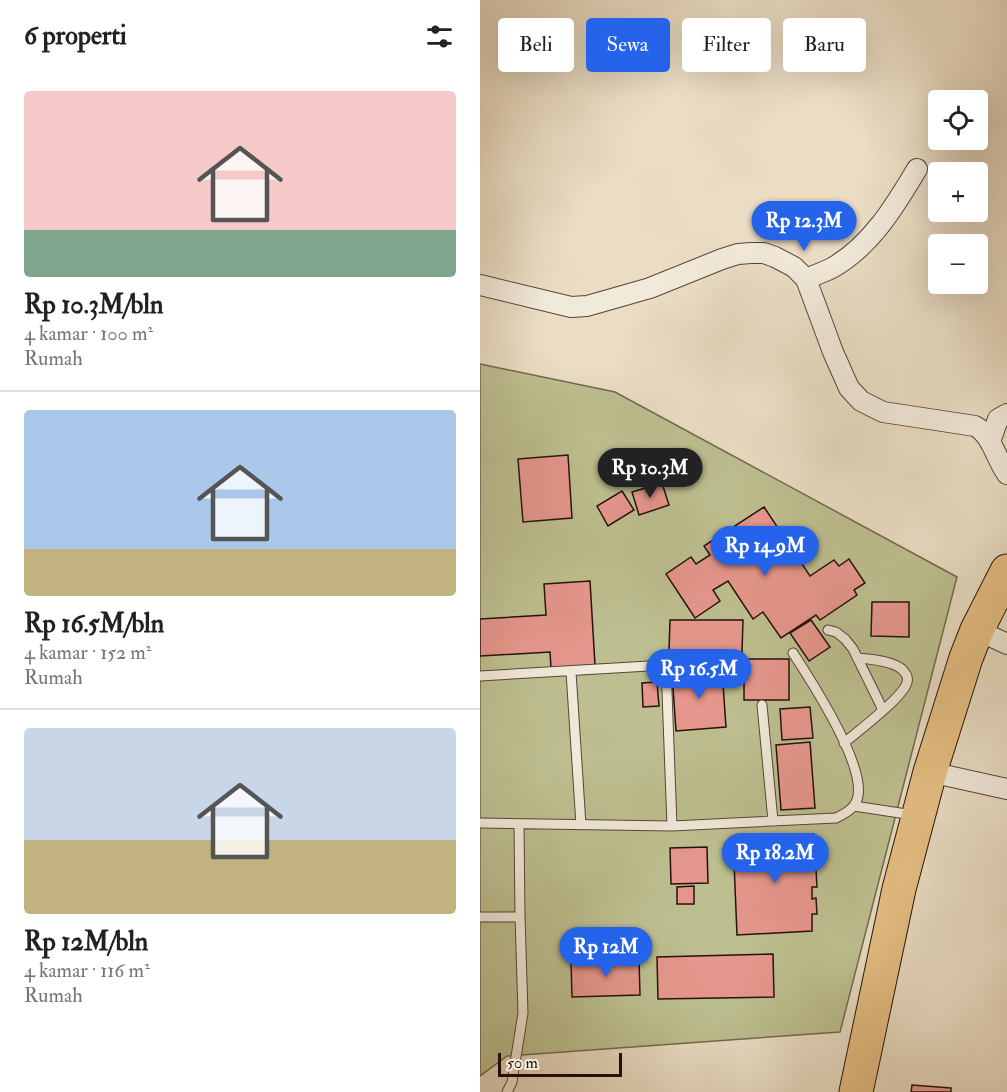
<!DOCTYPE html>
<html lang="id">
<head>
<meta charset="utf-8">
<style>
	:root { --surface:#fff; --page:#f6f6f6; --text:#222; --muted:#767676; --line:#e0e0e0; --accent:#2563eb }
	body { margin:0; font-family:"IM FELL Double Pica",serif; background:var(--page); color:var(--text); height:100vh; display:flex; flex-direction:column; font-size:22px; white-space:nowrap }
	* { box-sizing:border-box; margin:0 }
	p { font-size:20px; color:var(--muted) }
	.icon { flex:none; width:33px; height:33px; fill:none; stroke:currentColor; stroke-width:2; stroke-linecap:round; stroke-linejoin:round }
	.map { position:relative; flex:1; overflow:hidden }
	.details { display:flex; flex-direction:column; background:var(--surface); width:480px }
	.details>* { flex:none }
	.hud { position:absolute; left:18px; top:18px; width:418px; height:54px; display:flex; gap:12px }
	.tools { position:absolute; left:448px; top:90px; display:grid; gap:12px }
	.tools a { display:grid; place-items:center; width:60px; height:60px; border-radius:6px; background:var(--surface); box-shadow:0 6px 24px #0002; font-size:30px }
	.scale { position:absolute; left:18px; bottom:15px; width:124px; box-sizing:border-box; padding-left:6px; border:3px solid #26110a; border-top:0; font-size:16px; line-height:21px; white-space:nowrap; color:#26110a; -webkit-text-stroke:4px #f1e9d9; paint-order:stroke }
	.price { position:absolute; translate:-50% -51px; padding:0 14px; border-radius:21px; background:var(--accent); color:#fff; font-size:20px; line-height:39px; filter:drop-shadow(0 2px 3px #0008) }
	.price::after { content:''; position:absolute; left:50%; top:36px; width:18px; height:14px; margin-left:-9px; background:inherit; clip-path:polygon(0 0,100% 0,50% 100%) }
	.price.selected { background:#222; color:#fff }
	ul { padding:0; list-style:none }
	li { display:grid; align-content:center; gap:12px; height:318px; padding:0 24px }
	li+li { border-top:2px solid var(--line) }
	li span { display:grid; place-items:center; height:186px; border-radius:6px; color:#555 }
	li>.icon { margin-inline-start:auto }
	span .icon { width:108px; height:108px; fill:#fffc; stroke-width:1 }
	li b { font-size:26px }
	h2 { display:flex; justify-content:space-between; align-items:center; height:72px; padding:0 24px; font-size:26px }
	.chip { padding:0 21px; border-radius:6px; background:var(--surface); box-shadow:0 6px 24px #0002; font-size:21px; line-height:54px }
	.chip.selected { background:var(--accent); color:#fff }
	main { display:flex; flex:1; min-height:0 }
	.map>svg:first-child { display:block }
	.green { fill:#bdbf90; stroke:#72684d; stroke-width:1.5 }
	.building { fill:#e6978d; stroke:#26110a; stroke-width:1.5 }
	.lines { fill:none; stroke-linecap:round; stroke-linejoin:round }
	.lane-casing { stroke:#574438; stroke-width:11 }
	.street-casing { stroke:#574438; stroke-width:22 }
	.highway-casing { stroke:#26110a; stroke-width:35 }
	.lane { stroke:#f1e9d9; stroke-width:9 }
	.street { stroke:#f1e9d9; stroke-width:20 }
	.highway { stroke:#e5be82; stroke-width:33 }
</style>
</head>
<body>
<main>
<section class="details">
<h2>6 properti<svg class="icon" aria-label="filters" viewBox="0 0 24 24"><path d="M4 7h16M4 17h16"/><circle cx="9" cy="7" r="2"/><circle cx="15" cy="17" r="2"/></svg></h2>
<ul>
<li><span style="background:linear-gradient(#f6c9c9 75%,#7fa58c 0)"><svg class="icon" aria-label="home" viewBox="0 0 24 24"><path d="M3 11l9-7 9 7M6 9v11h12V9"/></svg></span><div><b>Rp 10.3M/bln</b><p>4 kamar · 100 m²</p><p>Rumah</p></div></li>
<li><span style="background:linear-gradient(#a9c7e8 75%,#c2b280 0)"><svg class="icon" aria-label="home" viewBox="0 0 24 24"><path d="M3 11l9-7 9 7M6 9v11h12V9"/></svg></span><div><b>Rp 16.5M/bln</b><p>4 kamar · 152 m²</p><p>Rumah</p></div></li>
<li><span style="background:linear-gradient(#c9d6e8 60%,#c2b280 0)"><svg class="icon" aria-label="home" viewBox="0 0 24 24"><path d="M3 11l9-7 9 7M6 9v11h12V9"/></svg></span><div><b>Rp 12M/bln</b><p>4 kamar · 116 m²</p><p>Rumah</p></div></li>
</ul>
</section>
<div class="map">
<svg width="527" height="1092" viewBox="0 0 527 1092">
	<rect width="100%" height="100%" fill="#eaddc4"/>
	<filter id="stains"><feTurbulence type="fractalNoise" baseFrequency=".00333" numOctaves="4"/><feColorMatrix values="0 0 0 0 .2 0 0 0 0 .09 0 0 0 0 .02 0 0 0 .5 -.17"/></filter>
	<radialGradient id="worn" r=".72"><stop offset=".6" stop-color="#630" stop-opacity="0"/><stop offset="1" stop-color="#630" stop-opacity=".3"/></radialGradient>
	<path class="green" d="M0,364L135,392L477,577L360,1032L27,1056L0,1076Z"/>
	<path class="building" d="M88,455L92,518L43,522L38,459Z
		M182,483L189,505L159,515L152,492Z
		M142,491L154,510L128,526L117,506Z
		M284,507L330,576L354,560L359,566L369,559L385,583L374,590L377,595L340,620L336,615L301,638L283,612L273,619L248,581L233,590L240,601L215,618L186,574L211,557L216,564L230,555L224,546Z
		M110,581L115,665L71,668L70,652L0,656V619L66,615L64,584Z
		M392,602H429V637L391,636Z
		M190,620H263L262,652L189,651Z
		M331,620L350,647L329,661L310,633Z
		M264,659H309V700H264Z
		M242,669L246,727L196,731L192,673Z
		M177,682L179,706L163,707L162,683Z
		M330,707L333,738L302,740L300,709Z
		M330,742L335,808L301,810L296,745Z
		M334,834L337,887H332V899L336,898L337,914H332V931L257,935L253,838Z
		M227,847L228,883L191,884L190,848Z
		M214,886V904H197V887Z
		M293,954L294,997L178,999L177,957Z
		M159,959L160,995L92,997L91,961Z
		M432,1085L471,1088V1092H431Z"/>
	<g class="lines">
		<g class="lane-casing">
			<path id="lane" d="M348,630L356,632L365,639L373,649L403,710
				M186,665L255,663
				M91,672L101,825
				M0,676L186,665L192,826
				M282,705L293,821
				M364,743C377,732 425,696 427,682C428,679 427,675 425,673C418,661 390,659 377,658
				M374,806L433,815
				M0,823L192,826L356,818C366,813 376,808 378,796C384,763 332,682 313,653
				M0,917H40
				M27,1092L32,1082L43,1013L40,917L39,824"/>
		</g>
		<g class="street-casing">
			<path id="street" d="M326,279C335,275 344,272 352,268C391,246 415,206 437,169
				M0,285L91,307L107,306L170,288L242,259L258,254L271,253H284L295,257L314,267L326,279L353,352L369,388L381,401L403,412L495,426C512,435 516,459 527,474
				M510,442L518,419L527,414
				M497,630L527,644
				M450,772L527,789"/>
		</g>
		<g class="highway-casing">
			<path id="highway" d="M376,1092L419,889L450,772L486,658L497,630L527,571"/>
		</g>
		<use href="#lane" class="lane"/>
		<use href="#street" class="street"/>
		<use href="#highway" class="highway"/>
	</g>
	<rect width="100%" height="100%" filter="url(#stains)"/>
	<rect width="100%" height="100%" fill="url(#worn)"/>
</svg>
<div class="tools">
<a><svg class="icon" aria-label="locate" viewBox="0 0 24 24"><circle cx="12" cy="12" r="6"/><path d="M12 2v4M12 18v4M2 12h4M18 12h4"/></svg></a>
<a>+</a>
<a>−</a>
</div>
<div class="scale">50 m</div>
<b class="price" style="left:324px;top:252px">Rp 12.3M</b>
<b class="price selected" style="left:170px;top:499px">Rp 10.3M</b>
<b class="price" style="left:285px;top:577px">Rp 14.9M</b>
<b class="price" style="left:219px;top:700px">Rp 16.5M</b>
<b class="price" style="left:295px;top:884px">Rp 18.2M</b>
<b class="price" style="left:126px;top:978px">Rp 12M</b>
<div class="hud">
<a class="chip">Beli</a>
<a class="chip selected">Sewa</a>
<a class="chip">Filter</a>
<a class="chip">Baru</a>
</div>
</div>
</main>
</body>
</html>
